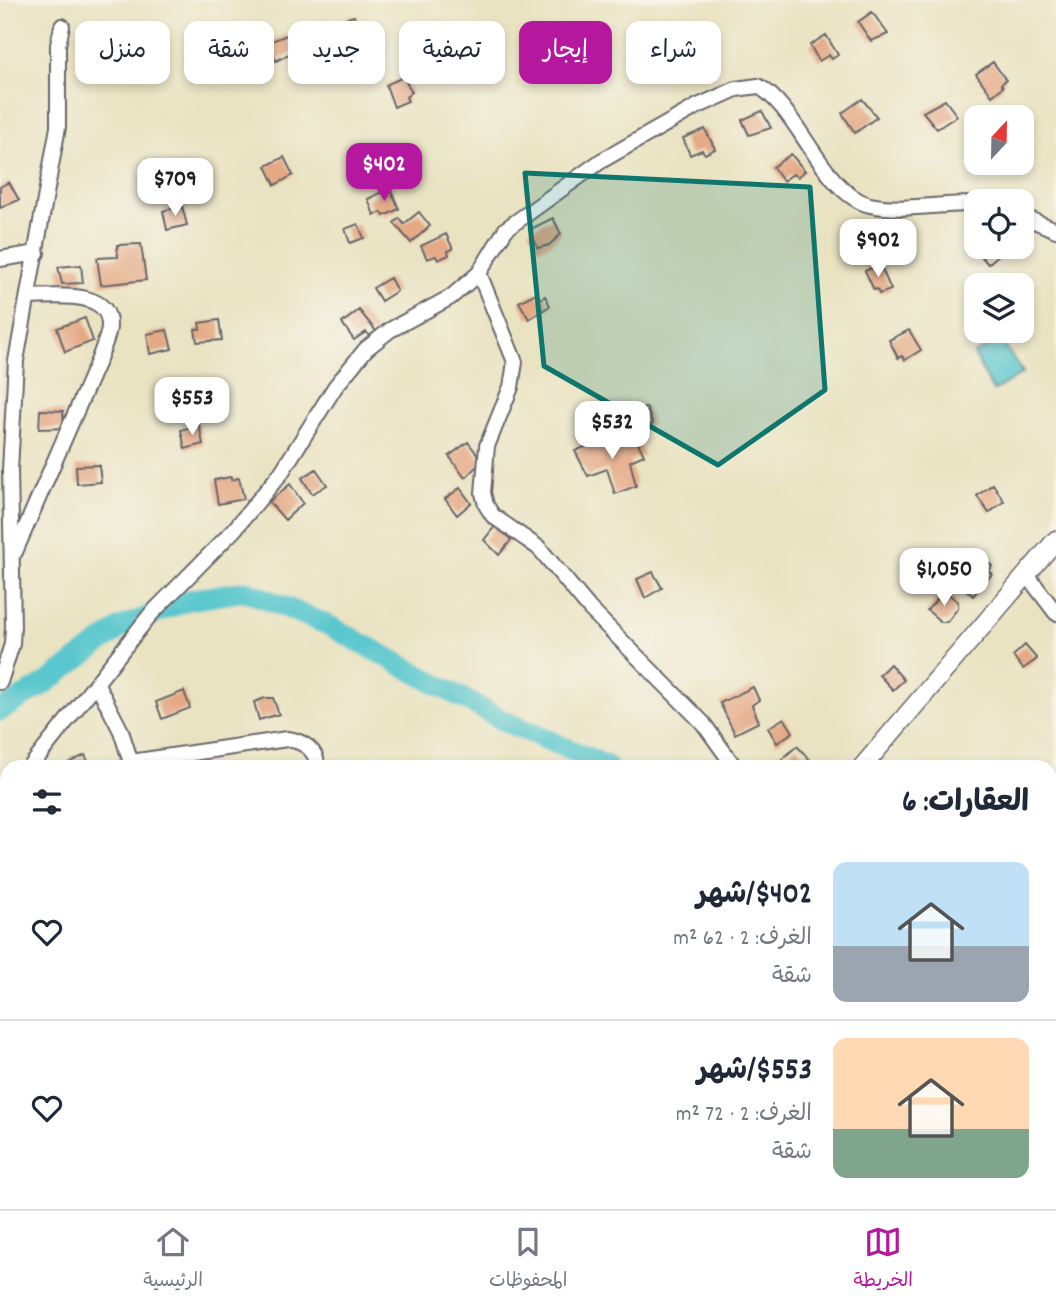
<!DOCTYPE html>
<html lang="ar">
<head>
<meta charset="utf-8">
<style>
	:root { --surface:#fff; --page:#f6f6f7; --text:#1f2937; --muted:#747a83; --line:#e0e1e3; --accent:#b5179e }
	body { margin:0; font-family:Dekko,"Playpen Sans Arabic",sans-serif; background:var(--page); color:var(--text); direction:rtl; height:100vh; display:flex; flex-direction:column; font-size:26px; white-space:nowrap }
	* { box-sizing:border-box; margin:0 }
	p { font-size:23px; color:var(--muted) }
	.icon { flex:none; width:38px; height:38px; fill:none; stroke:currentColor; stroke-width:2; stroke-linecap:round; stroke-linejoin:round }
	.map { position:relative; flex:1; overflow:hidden; direction:ltr }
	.details { position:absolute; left:0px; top:760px; width:1057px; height:450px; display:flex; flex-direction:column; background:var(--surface); border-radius:21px 21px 0 0; box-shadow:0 4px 10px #0003; direction:rtl }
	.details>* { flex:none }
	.guide { position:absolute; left:21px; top:21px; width:700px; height:63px; direction:rtl; display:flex; gap:14px }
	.needle { width:46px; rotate:22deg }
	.tools { position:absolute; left:964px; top:105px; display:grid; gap:14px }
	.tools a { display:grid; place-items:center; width:70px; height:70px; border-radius:14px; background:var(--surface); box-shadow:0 4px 10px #0003; font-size:35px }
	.price { position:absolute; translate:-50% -60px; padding:0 16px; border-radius:14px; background:#fff; color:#222; font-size:23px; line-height:46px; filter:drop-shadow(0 2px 4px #0008) }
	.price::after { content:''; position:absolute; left:50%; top:42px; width:21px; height:16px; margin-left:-10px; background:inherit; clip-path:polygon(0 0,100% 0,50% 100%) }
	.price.selected { background:var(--accent); color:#fff }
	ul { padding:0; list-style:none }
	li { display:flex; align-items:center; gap:21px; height:175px; padding:0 28px }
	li+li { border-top:2px solid var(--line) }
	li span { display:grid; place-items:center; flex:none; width:196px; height:140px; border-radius:14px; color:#555 }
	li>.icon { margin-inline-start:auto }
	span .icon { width:84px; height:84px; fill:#fffc; stroke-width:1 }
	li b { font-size:30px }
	h2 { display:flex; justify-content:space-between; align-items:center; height:84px; padding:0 28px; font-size:30px }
	.tag { padding:0 24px; border-radius:14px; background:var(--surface); box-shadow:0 4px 10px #0003; font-size:24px; line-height:63px }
	.tag.selected { background:var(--accent); color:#fff }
	.menu { display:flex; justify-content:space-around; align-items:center; height:98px; border-top:2px solid var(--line); background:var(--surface); font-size:19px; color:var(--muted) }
	.menu a { display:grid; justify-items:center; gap:4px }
	.menu .selected { color:var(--accent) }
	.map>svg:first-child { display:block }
	.water { fill:#5ac7ce; stroke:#3e7484; stroke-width:2 }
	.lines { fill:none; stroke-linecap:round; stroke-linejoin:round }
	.river { stroke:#5ac7ce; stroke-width:21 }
	.building { fill:#e5a984 }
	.minor-casing { stroke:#68666a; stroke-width:18 }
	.major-casing { stroke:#68666a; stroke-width:21 }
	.minor { stroke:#fff; stroke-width:14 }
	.major { stroke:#fff; stroke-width:18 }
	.marked { fill:#0f766e; fill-opacity:0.2; stroke:#0f766e; stroke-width:5; stroke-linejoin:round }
</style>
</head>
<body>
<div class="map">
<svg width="1056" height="1209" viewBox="0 0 1056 1209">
	<rect width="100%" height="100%" fill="#f7f3e8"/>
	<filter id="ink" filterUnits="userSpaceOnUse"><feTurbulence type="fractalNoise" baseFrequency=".0143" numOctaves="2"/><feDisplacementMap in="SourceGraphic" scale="14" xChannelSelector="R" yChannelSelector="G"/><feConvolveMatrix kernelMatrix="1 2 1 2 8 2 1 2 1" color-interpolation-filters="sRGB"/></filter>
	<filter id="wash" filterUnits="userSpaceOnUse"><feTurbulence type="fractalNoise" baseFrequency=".00686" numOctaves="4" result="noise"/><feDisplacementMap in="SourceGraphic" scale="28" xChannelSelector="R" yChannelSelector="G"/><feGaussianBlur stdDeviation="1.57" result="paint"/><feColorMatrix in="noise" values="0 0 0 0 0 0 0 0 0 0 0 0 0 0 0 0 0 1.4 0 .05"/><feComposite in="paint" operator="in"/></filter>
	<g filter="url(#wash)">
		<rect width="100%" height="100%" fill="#eae3c2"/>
		<path class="water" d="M1001,340L1023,373L993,391L974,354Z"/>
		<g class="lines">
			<path class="river" d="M0,711L46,683L122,627L188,600L246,591L328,625L506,722L607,766
				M1050,951L1056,957"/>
		</g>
		<g id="blocks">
			<path class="building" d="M872,12L888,34L871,41L858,22Z
				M354,16L363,40L352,46L348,41L339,43L334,22Z
				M287,35L293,52L276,61L269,42Z
				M826,35L838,55L832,59L829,55L819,61L810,45Z
				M993,62L1006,80L1001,84L1003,87L992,96L976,74Z
				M403,77L412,92L406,97L408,101L394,107L386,85Z
				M862,99L877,117L855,133L842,113Z
				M945,100L957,116L937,129L923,112Z
				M762,111L771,128L749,135L742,120Z
				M705,129L715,149L705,154L702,150L690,155L683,138Z
				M791,154L805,171L798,177L793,174L783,181L773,167Z
				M284,157L293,175L275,185L266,166Z
				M9,182L19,200L0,208V187Z
				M390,188L399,209L384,216L382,212L374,215L368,199Z
				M182,206L187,225L167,230L163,211Z
				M419,212L430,226L411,243L394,223L399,218L404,224Z
				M553,218L561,234L549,245L538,248L529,230Z
				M358,224L364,238L350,243L345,229Z
				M446,234L453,249L448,251L449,255L438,260L436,256L427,259L421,246Z
				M141,244L146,280L101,285L97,258L118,257L117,245Z
				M976,244V247H999L1001,253L988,264L973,247Z
				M880,264L891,290L879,294L877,289L874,290L865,271Z
				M81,265L83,283L62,284L58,267Z
				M390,278L397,291L381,301L373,288Z
				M536,293L540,299L545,296L550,306L529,319L519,302Z
				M359,310L376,331L370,336L366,332L354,340L342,323Z
				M85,318L93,341L65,352L57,328Z
				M219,320L222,340L197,342L195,329H200L199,323Z
				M167,330L172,349L150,354L147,334Z
				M909,330L921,350L905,360L902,356L898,358L889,340Z
				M646,407L653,424L637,431L632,413Z
				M40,410L63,411L64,428L39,429Z
				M199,425L203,444L185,449L181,430Z
				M634,435L644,455L630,461L636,486L615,494L607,469L588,476L575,451L607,438L610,445Z
				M468,442L482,461L465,478L449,456Z
				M99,465L101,482L77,484L76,466Z
				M316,469L327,485L312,494L302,478Z
				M231,477V480L239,478L244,499L218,504L214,480Z
				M290,484L303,503L285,520L269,502Z
				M993,484L1004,501L989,513L977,496Z
				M460,488L471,503L457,515L445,499Z
				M496,525L511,540L499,555L484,540Z
				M981,556L992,566L989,571L992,574L973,596L959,583Z
				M653,572L662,588L645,598L637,579Z
				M945,591L958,602V608L947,622H941L927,610Z
				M1025,645L1037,659L1023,669L1013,656Z
				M890,664L904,680L893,690L879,675Z
				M753,687L759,700L752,705L759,722L735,734L720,703Z
				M184,691L190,708L162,719L156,702Z
				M265,698H273L279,714L259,720L254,702Z
				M784,718L793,732L777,743L768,728Z
				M797,746L811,761L805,766H789L782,759Z
				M85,755L90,766H69L68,763Z
				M7,950V981L4,983L0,975V954Z
				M0,1033L7,1043L5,1089L0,1082Z
				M120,1202H129L132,1209H104Z
				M415,1202H448L449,1204L443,1209H416Z"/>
		</g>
	</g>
	<g filter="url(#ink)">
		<use href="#blocks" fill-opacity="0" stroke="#68666a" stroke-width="2"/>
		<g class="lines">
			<g class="minor-casing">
				<path id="minor" d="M1022,216L1056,230
					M0,259L37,253
					M479,273L515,362L511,387L487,446L483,493L486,505L493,516L539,548L590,609L703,723L734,766
					M15,552L99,359C102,349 109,336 109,326C110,288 52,297 28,297
					M1027,575L1056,613
					M0,682L12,644L13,626L10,470L16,361L58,127V45L62,26
					M97,684L121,731L132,766
					M131,762L287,739C303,741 317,750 317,766
					M31,766L150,615L234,530L281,473L335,387L366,349L390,330L451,297L479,273L506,229L601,161L696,107L736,89L758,86C798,107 823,194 870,205C903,212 942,203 976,204
					M0,804L7,795
					M1050,1113L1056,1109
					M1050,1140L1056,1133
					M0,1147L7,1173
					M23,1202L27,1209
					M78,1202L83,1209
					M548,1202L556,1209
					M948,1202L956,1209
					M48,1209L58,1202
					M631,1209L634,1202
					M789,1209L794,1202
					M993,1209L998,1202"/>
			</g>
			<g class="major-casing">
				<path id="major" d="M863,766L1056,540
					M484,1209L489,1202
					M501,1209L507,1202"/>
			</g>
			<use href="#minor" class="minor"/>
			<use href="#major" class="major"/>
		</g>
	</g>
	<path class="marked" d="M525,173L810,187L825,390L718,465L544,366Z"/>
</svg>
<div class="tools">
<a><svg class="needle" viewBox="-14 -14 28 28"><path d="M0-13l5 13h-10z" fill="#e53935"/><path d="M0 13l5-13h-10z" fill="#747a83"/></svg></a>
<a><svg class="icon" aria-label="locate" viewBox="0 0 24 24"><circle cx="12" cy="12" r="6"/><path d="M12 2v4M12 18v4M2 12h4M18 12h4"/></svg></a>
<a><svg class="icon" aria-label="layers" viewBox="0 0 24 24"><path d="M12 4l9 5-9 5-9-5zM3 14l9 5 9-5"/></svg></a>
</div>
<b class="price selected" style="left:384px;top:203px">$402</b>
<b class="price" style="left:175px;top:218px">$709</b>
<b class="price" style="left:878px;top:279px">$902</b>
<b class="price" style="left:192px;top:437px">$553</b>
<b class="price" style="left:612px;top:461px">$532</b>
<b class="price" style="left:944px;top:608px">$1,050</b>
<div class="guide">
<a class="tag">شراء</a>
<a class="tag selected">إيجار</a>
<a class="tag">تصفية</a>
<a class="tag">جديد</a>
<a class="tag">شقة</a>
<a class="tag">منزل</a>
</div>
<section class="details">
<h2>العقارات: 6<svg class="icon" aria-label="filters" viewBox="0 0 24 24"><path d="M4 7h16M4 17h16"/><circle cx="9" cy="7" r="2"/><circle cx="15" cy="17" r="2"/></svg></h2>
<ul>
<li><span style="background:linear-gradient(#bfe0f5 60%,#9aa5b1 0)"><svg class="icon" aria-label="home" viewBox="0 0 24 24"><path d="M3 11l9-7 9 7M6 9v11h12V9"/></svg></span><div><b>$402/شهر</b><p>الغرف: 2 · 62 m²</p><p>شقة</p></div><svg class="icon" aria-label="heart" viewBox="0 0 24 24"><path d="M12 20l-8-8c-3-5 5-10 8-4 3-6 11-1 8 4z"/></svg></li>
<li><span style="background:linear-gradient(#ffd9b3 65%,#7fa58c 0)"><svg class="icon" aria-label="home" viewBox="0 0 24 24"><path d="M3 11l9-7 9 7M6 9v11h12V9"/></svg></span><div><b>$553/شهر</b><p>الغرف: 2 · 72 m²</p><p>شقة</p></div><svg class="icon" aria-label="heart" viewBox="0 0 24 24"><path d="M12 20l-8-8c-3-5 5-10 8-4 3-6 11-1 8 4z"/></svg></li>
</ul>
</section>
</div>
<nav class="menu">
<a class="selected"><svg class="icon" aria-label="map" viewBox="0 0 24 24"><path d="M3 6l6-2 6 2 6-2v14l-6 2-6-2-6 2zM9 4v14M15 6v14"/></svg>الخريطة</a>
<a><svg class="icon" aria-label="saved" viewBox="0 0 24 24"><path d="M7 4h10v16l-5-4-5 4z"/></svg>المحفوظات</a>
<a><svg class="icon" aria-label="home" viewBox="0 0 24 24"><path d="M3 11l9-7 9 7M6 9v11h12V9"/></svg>الرئيسية</a>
</nav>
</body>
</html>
